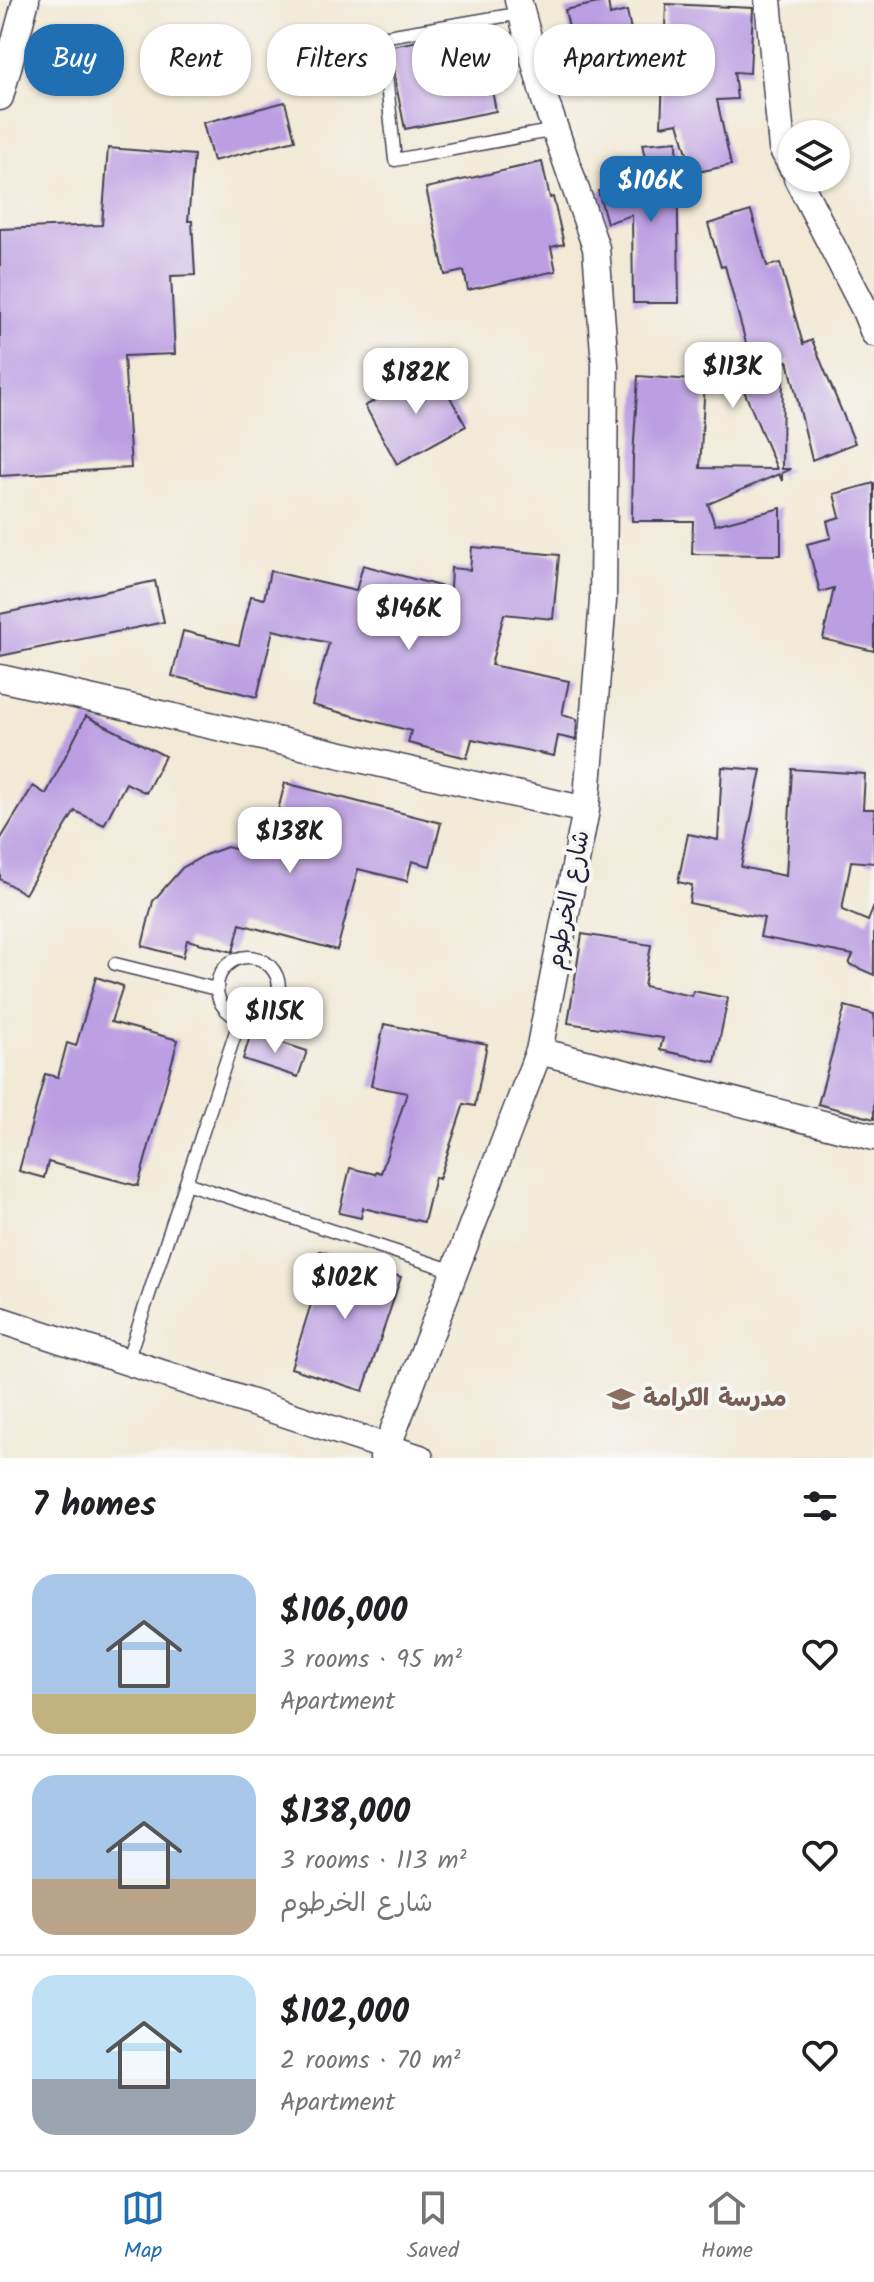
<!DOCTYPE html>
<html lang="en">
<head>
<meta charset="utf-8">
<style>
	:root { --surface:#fff; --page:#f2f2f2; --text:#202124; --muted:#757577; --line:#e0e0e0; --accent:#1f6fb2 }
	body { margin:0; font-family:Kalam,"Playpen Sans Arabic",sans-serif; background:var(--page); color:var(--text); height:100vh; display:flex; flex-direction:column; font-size:30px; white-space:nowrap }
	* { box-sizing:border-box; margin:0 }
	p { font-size:26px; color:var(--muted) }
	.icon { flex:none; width:44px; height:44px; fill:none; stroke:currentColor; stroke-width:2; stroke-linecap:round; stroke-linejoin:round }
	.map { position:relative; height:1458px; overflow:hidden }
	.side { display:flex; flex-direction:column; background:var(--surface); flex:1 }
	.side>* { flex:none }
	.banner { position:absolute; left:24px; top:24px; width:826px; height:72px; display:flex; gap:16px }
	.fabs { position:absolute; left:778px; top:120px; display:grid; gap:16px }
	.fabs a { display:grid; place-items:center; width:72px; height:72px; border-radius:50%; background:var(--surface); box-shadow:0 2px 6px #0004; font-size:40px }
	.price { position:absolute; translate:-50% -68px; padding:0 18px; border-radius:16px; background:#fff; color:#222; font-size:26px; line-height:52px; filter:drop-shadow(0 2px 4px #0008) }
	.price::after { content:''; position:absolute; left:50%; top:48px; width:24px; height:18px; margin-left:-12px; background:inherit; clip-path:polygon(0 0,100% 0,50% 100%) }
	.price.current { background:var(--accent); color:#fff }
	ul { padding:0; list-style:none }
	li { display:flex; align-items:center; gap:24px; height:200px; padding:0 32px }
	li+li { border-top:2px solid var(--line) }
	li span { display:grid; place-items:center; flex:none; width:224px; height:160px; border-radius:24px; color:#555 }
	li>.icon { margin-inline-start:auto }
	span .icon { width:96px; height:96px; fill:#fffc; stroke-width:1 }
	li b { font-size:34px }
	h2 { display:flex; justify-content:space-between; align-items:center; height:96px; padding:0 32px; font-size:34px }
	.pill { padding:0 28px; border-radius:32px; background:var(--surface); box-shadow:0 2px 6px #0004; font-size:28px; line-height:72px }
	.pill.current { background:var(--accent); color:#fff }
	.menu { display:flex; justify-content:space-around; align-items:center; height:112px; border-top:2px solid var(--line); background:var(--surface); font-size:22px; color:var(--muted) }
	.menu a { display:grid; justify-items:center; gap:4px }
	.menu .current { color:var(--accent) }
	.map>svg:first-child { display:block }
	.building { fill:#bc9ee2 }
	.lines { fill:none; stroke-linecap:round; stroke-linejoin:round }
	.lane-casing { stroke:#414052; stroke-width:15 }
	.street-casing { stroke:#414052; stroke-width:29 }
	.lane { stroke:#fff; stroke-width:12 }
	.street { stroke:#fff; stroke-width:26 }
	.labels { text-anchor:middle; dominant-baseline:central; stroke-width:8; stroke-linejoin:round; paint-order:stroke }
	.street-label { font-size:24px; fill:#22223b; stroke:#f6f6f2 }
	.education-label { font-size:24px; font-weight:bold; fill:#785e54; stroke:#f6f6f2; text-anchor:start }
</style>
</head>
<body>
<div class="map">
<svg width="874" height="1458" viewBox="0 0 874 1458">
	<rect width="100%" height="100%" fill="#f6f6f2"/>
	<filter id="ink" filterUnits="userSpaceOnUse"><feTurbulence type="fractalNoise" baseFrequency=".0125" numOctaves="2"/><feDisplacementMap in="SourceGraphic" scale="16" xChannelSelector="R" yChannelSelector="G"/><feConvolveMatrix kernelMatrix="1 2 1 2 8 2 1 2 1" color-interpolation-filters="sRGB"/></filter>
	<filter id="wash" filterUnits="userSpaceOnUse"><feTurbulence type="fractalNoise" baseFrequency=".006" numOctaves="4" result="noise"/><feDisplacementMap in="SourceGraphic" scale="32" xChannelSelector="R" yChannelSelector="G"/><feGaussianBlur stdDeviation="1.8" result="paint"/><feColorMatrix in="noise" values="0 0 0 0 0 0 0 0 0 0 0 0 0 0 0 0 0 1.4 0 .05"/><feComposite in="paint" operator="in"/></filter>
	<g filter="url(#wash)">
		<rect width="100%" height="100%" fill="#f2e9d6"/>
		<g id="blocks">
			<path class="building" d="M608,1L610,15L627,11L638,63L580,75L565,10Z
				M666,4L753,8L750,73L734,72L737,99L717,100L731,165L693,173L678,123L661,126Z
				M480,29L496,111L405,129L396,85L392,46Z
				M285,102L295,140L213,161L203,123Z
				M677,141L679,303H633L632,215L607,223L598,191L649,177L642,144Z
				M108,148L194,155L188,221H192L195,275L171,276L175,354L124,356L131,468L0,476V229L102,225Z
				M542,162L550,198L553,197L564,244L551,247L556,271L468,290L464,271L445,275L426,188Z
				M751,211L767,266L780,263L803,344L812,340L855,443L812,460L788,361L783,362L782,469H791L782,473V481L779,474L708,504L715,525L781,508V555L692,554L693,521H632L633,457L638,376L705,381L700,468L777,469L736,372L752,365L725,266L721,267L708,224Z
				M434,368L466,426L397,464L365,406Z
				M874,483V651L823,639L834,588L820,592L807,544L831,538L827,521L840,517L834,494Z
				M472,547L559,555L553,619L504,614L491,665L569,681L562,715L577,719L576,740L558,736L554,756L472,739L467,758L408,743L411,731L312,705L329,643L273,630L257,697L172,676L183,631L239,645L251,596L264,599L270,571L356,591L363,565L450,589L451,568L470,570Z
				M155,581L164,622L0,656V614Z
				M86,716L165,756L146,793L126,783L104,825L75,811L25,894L0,879V840L33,786L46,794Z
				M722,767L761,770L741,867L786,876L792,769L865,774L863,809H874V863L851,861L842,910L868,921L874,906V975L849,964L853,955L760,937L764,918L689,903L692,885L678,882L688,834L718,840Z
				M285,783L441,823L430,866L412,861L407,881L358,869L337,950L240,924L233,952L187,940L183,957L142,946L153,901L182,868L205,855L227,847L266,857Z
				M582,934L651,945L644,986L692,996L693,991L728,998L715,1062L660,1050L663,1038L568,1023Z
				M96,977L123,986L111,1022L178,1040L138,1186L48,1162L44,1178L19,1171L45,1074L58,1077L67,1043L76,1046Z
				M845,1006L874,1014V1119L818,1104Z
				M384,1024L487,1044L475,1106L464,1104L439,1179L435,1177L424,1222L363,1208L361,1218L339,1213L350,1168L375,1174L376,1171L381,1173L407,1093L371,1086Z
				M251,1033L307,1051L298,1077L243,1059Z
				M320,1251L401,1277L363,1391L291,1368L320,1275L313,1273Z"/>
		</g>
	</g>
	<g filter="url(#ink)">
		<use href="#blocks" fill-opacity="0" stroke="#414052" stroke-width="2"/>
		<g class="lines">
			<g class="lane-casing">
				<path id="lane" d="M522,13L382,37L395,160L555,130
					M217 988a31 31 0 1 1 62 0a31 31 0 1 1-62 0Z
					M115,964L216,989
					M186,1183L454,1271
					M127,1361L240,1019"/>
			</g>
			<g class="street-casing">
				<path id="street" d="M768,0L782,148L792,167
					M0,97L26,0
					M797,178L864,308L874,333
					M0,678L586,810
					M539,1051L874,1137
					M0,1320L420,1458
					M383,1458L539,1051L586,810L603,601L605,365L596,248L545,100L518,0"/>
			</g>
			<use href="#lane" class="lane"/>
			<use href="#street" class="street"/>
		</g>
	</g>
	<defs>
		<g id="school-bare" transform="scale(2.16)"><path d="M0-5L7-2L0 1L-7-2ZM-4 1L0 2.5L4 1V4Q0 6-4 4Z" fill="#8d6e63" stroke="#f6f6f2" stroke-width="2.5" paint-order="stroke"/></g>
	</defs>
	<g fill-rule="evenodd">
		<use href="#school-bare" x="621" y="1399"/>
	</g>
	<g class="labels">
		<g class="street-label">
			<text transform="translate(569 900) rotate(-79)">شارع الخرطوم</text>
		</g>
		<g class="education-label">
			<text x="643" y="1399">مدرسة الكرامة</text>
		</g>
	</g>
</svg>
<div class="fabs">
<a><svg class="icon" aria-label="layers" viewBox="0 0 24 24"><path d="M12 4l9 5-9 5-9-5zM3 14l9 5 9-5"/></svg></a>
</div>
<b class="price current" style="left:651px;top:224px">$106K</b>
<b class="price" style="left:733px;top:410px">$113K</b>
<b class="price" style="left:416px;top:416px">$182K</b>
<b class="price" style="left:409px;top:652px">$146K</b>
<b class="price" style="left:290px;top:875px">$138K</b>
<b class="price" style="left:275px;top:1055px">$115K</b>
<b class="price" style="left:345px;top:1321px">$102K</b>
<div class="banner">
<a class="pill current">Buy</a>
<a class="pill">Rent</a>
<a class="pill">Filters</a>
<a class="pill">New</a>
<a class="pill">Apartment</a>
</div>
</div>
<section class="side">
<h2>7 homes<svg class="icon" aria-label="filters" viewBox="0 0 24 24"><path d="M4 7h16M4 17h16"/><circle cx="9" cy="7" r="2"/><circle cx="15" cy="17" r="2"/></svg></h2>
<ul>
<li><span style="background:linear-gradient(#a9c7e8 75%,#c2b280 0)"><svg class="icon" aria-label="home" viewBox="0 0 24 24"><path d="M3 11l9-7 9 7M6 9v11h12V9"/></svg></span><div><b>$106,000</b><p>3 rooms · 95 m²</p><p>Apartment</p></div><svg class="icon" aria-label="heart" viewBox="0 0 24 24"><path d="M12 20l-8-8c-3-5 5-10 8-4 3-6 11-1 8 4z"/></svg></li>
<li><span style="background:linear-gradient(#a9c7e8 65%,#b9a48a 0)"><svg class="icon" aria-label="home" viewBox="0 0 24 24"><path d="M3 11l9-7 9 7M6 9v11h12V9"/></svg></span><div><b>$138,000</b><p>3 rooms · 113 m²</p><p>شارع الخرطوم</p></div><svg class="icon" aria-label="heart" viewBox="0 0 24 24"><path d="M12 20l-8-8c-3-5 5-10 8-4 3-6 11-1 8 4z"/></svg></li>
<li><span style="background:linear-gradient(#bfe0f5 65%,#9aa5b1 0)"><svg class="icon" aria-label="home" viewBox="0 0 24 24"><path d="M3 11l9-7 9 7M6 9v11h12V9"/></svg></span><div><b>$102,000</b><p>2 rooms · 70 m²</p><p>Apartment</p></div><svg class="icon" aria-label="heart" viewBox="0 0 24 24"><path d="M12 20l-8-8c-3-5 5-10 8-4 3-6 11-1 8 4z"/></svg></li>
</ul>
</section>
<nav class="menu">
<a class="current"><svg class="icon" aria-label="map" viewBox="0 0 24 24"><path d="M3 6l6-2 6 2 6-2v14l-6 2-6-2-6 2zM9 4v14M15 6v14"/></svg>Map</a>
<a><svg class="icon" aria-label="saved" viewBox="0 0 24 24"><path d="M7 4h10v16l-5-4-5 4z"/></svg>Saved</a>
<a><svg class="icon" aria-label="home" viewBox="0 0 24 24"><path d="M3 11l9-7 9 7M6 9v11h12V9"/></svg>Home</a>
</nav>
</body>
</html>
